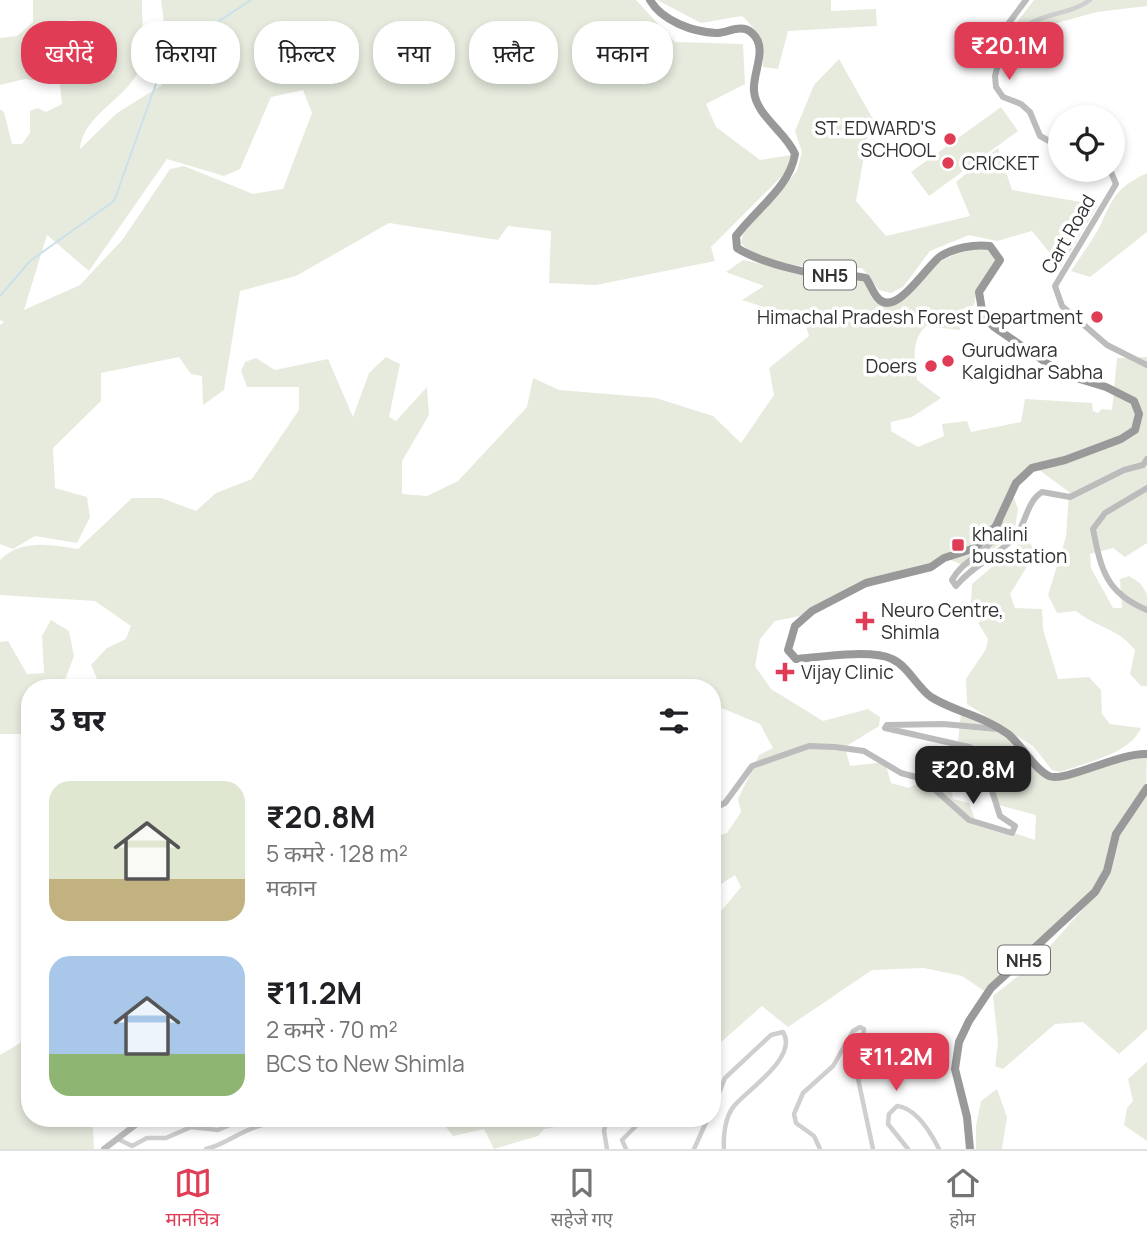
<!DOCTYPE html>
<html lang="hi">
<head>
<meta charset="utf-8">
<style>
	:root { --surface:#fff; --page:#f6f6f6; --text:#202124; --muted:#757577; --line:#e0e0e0; --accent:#e03c56 }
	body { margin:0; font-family:Manrope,"Noto Sans Devanagari",sans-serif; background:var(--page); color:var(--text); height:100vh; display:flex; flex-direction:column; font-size:26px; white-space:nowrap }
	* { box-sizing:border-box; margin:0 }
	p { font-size:23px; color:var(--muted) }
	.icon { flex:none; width:38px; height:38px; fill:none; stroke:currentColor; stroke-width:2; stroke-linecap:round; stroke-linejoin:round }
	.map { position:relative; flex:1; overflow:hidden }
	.details { position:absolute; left:21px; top:679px; width:700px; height:448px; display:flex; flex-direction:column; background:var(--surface); border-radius:28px; box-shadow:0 4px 10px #0003 }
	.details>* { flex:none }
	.banner { position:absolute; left:21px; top:21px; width:700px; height:63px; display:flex; gap:14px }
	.fabs { position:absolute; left:1048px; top:105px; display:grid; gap:14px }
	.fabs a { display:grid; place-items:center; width:77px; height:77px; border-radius:50%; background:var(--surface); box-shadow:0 4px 10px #0003; font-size:35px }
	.price { position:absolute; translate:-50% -60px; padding:0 16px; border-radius:14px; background:var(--accent); color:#fff; font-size:23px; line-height:46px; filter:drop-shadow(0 2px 4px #0008) }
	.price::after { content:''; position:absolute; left:50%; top:42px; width:21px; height:16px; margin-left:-10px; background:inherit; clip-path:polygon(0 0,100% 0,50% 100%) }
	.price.current { background:#222; color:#fff }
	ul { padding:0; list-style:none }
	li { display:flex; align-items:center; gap:21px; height:175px; padding:0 28px }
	li span { display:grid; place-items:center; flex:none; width:196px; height:140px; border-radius:21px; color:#555 }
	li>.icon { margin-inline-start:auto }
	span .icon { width:84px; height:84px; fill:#fffc; stroke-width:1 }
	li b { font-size:30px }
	h2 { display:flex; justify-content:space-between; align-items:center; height:84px; padding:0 28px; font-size:30px }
	.chip { padding:0 24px; border-radius:28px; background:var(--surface); box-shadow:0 4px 10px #0003; font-size:24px; line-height:63px }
	.chip.current { background:var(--accent); color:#fff }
	.tabs { display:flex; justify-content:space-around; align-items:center; height:98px; border-top:2px solid var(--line); background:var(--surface); font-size:19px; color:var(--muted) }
	.tabs a { display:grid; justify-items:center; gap:4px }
	.tabs .current { color:var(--accent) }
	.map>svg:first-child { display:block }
	.green { fill:#e6ebde; fill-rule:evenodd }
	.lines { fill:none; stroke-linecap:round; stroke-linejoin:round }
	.stream { stroke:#cbe1ea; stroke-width:2 }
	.street { stroke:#cfcfcf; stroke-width:4.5 }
	.secondary { stroke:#bcbcbc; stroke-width:6 }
	.highway { stroke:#999; stroke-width:8 }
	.poi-dot { fill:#e03c56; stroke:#fff; stroke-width:2.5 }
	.labels { text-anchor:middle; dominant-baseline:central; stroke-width:7; stroke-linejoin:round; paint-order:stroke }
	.shield { fill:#fff; stroke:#707070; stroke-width:2 }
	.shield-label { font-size:18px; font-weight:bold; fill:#323232 }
	.poi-label { font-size:19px; fill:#323232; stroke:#fff; text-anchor:start }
	.street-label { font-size:19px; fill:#323232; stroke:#fff }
</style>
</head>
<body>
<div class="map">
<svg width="1147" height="1149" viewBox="0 0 1147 1149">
	<rect width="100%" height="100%" fill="#fff"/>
	<path class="green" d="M33,0H142C141,19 146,42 142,61C135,96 82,113 80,149L117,113L162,85L167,46L161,0H636L675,42L743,44L745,84L706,104L716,127L760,160L791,155L788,170L711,247L715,261L596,285L549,283L551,231L508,226L498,240L389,223L296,276L240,291L224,390L203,405L202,376L191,374L179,357L101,373V401L53,448L55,488L87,497L90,517L77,543L35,536L13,549L0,544V325L4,322L0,320V109L4,112L12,144H22L30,133V111L38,108L46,112L62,104L60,84L25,79L0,85V38L17,36L33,22ZM68,20C98,20 107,50 114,75L102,64L82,63L65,58L54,49V34ZM303,90L312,113L283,189L253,194L184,166L170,169L123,239L80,285L24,310L47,235L89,271L167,159L224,176L240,169L271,97Z
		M657,0H831V11L876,9L877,26L788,31L778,69L763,67C764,43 760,33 742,16L701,23Z
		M1034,0H1147V6L1097,12L1053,24L1035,49H1007L1011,30Z
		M839,59L874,121H889L890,131L868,133L856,201L886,236L970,216L956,182L998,148L1012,190L1098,205L1061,267L1032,231L997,241L969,235L930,251L903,287L891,293L879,290L862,268C830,270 764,268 741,243L743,234L797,171L802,152L795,131L814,85Z
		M1001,107L1018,131L929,196L911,172Z
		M1147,173V232L1090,277L1071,271C1081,256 1093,240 1101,224C1114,195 1118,187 1147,173Z
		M989,248L997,260L977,291L974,305L961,310L960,330L926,326C911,340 914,361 917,380L941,398L912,417L891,422V431L918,447L944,436L942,424L967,421L971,432L1021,422L1025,399L1092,403L1093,411L1098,413L1102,409L1112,410L1117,358L1147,357V543L1125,557L1113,548L1090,554L1091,568L1113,608H1122L1120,579L1129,576L1140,583L1147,594V686H1141L1130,674L1135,650C1118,628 1097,628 1076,611L1057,613L1048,595L1066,537L1069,492L1031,464L1010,487L1018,509L1014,534L968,567L943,557L931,566L865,581L800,616L775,621L760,639L755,666L771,689L823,721L868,709L880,717L879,726L845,747L850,766L885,762L891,783L909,788L947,767L953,799L969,803L975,820L1035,840L1036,815L998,805L989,752L958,741L961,713L1010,737L1048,777L1133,754L1147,756L1146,787L1115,834L1105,871L1094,892L1033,958L989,994L962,976L924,968L872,970L788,1027L762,1006L712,1050V922L741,887L735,875L712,890V837L727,833L741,812L738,799L759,755L773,748L760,724L712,704V688H101L91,665L107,648L126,639L131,626L95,601L0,595V560C21,538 52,545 78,549L132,498H161L196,511L216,493L252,479L299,410V387H247L241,371L245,362L256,358L275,370L328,359L353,417L369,373L386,357L400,364L389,417L396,421L427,387L429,415L402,461V494L427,496L458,481L527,407L533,378L559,390L656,398L713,416L741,443L774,395L769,368L809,336L804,320L742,300L764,286L726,272L743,260L837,279L865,280L876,299L896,302C931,269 939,252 989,248Z
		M1026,538L1036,552L1010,594L1015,608L1042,609L1043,629L1058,679L1089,677L1101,690L1102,714L1110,724L1141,728C1130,754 1085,763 1060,772L1052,770L1033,746L967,704L966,679L986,649L988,639L978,623L987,614L971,603L972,584Z
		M51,620L69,631L74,656L62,688H30V734H0V642L8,641L27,674L44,673L42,636Z
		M1147,791V1029L1119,1054L1083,1022L1055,1024L1003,1069L995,1066L998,1043L993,996L1037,961L1097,893L1118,835Z
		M30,1037V1118H84L93,1128L94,1149H0V1055Z
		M1147,1062V1141L1124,1125L1127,1108L1133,1101L1128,1079Z
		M997,1089L1007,1117L1002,1149H976V1126L981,1101Z
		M443,1118H564L566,1125L544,1129L538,1136L494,1149L484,1129L453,1136L443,1123Z"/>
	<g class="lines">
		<path class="stream" d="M0,296L30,261L114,201L166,56L251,0"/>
		<path class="street" d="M1004,38L1014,41C1028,11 1066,18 1090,0
			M26,730L30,733
			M712,1111L725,1078L771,1035L783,1032C799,1057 746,1091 734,1106C725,1117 723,1136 724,1149
			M120,1140L132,1146L147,1138H166L191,1127L218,1130L243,1119L263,1120L262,1125C241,1130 227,1144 206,1149
			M607,1149L604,1131L607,1118
			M626,1149L622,1140L638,1124V1118
			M694,1149L708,1118
			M820,1149L814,1136L796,1123L794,1114L803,1093L833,1066L853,1031L860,1027L864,1029L857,1074L873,1149
			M908,1149L888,1124L889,1114L897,1106C916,1108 931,1133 939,1149"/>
		<path class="secondary" d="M1026,0L1008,24L995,76L996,87L1003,97L1021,104L1030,112L1040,136L1060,147
			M1099,170L1111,172L1116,184L1055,286L1062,306L1107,345L1147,365
			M1147,488L1105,513L1093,529C1101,570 1106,593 1147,610
			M1000,520C999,551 965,555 952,580L956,586C972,566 995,557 1013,539C1027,525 1025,503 1042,492L1070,497L1124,470L1143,465L1147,459
			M712,809L725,803L752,766L809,746L835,747L864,751L901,773L923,779L969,820L1012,833L1015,826L1000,816L980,753L969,747L885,728L887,725L943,724L998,729
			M104,1149L138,1123L157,1118"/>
		<path class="highway" d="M650,0C662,21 693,32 716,33C728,33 741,23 752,33C769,48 752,73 754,91C756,116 786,132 795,154C790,187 756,209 736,236L737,248C761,263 810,275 838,276C849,276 855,275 866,278C870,284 873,292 877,297C895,321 928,263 941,256C954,248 974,244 990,246L1000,260L979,292L983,316L994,327L1063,374L1106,387L1134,401L1139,414L1135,430L1121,439L1065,460L1032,468L1016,483L996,526L975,548L944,558L931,567L866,583L812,611L795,626L788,650L796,659C819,657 872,649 892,659C908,666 917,687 931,697C955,712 984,716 1008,734C1022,745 1033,768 1049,776C1064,783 1121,752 1147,754
			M970,1149L967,1117L955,1069L959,1042L969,1021L991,988L1095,892L1107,871L1116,834L1147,788"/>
	</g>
	<g class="poi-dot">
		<circle cx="950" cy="139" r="7"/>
		<circle cx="948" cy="163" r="7"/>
		<circle cx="1097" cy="317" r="7"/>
		<circle cx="948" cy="361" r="7"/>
		<circle cx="931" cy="366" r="7"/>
		<rect x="951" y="538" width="14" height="14" rx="3.5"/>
		<path d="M861.5 610.5h7v7h7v7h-7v7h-7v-7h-7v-7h7z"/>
		<path d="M781.5 661.5h7v7h7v7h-7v7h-7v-7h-7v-7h7z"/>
	</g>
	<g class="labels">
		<g class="shield">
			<rect x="804" y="260.5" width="52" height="29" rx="5"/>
			<rect x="998" y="945.5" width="52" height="29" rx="5"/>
		</g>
		<g class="shield-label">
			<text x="830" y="275">NH5</text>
			<text x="1024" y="960">NH5</text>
		</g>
		<g class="poi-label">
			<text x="936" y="128" text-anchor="end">ST. EDWARD'S<tspan x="936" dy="22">SCHOOL</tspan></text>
			<text x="962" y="163">CRICKET</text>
			<text x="1083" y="317" text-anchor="end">Himachal Pradesh Forest Department</text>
			<text x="962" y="350">Gurudwara<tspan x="962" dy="22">Kalgidhar Sabha</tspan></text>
			<text x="917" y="366" text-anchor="end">Doers</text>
			<text x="972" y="534">khalini<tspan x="972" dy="22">busstation</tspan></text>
			<text x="881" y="610">Neuro Centre,<tspan x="881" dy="22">Shimla</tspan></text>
			<text x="801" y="672">Vijay Clinic</text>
		</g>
		<g class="street-label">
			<text transform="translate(1068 234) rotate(-60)">Cart Road</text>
		</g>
	</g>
</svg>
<div class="fabs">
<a><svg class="icon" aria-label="locate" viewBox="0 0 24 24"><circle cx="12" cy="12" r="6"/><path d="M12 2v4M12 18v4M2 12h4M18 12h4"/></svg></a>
</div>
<b class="price" style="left:1009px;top:82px">₹20.1M</b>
<b class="price current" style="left:973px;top:806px">₹20.8M</b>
<b class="price" style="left:896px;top:1093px">₹11.2M</b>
<div class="banner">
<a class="chip current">खरीदें</a>
<a class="chip">किराया</a>
<a class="chip">फ़िल्टर</a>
<a class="chip">नया</a>
<a class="chip">फ़्लैट</a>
<a class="chip">मकान</a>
</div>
<section class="details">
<h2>3 घर<svg class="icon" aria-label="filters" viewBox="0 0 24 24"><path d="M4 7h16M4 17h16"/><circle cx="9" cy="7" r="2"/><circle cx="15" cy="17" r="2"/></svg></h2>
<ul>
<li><span style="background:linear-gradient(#dfe7d0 70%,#c2b280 0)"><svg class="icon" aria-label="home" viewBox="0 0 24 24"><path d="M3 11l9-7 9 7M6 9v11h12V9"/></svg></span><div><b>₹20.8M</b><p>5 कमरे · 128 m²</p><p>मकान</p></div></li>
<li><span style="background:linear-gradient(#a9c7e8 70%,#8fb573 0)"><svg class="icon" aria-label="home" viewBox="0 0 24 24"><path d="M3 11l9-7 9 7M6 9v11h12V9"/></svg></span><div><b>₹11.2M</b><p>2 कमरे · 70 m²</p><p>BCS to New Shimla</p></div></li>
</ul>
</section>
</div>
<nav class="tabs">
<a class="current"><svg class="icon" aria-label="map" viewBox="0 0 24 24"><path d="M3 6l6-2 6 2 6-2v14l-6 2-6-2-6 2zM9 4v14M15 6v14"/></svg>मानचित्र</a>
<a><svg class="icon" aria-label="saved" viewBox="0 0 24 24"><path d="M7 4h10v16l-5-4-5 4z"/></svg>सहेजे गए</a>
<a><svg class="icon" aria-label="home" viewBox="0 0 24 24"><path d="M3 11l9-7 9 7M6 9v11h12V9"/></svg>होम</a>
</nav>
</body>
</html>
